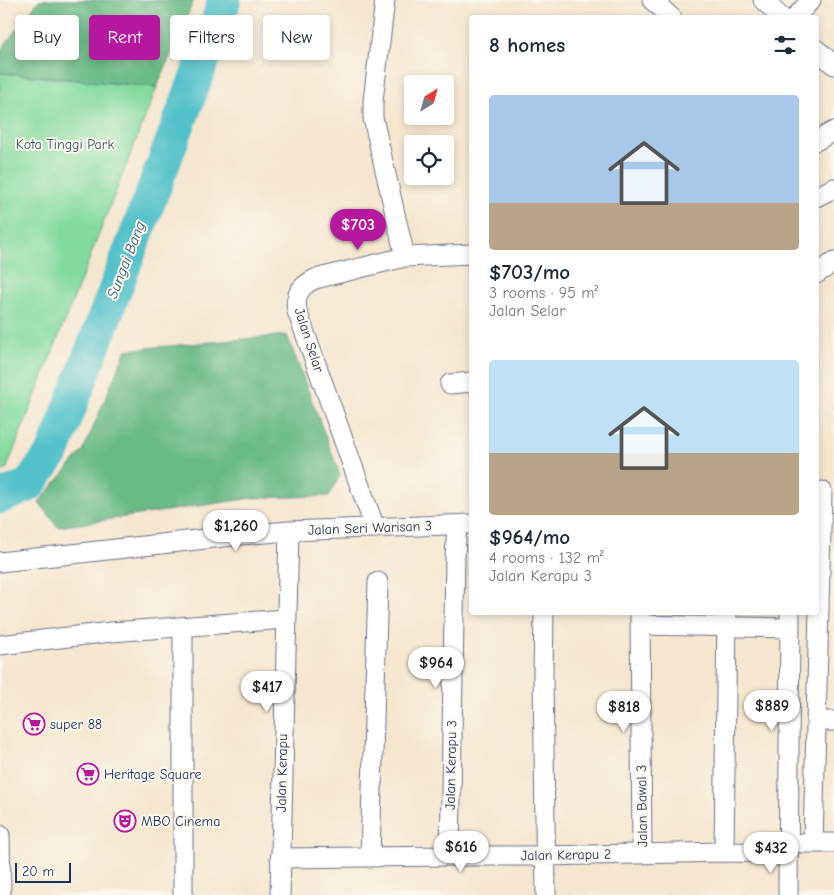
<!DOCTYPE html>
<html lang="en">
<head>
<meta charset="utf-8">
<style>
	:root { --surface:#fff; --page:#f2f2f3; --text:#1f2937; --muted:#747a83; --accent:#b5179e }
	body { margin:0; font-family:"Comic Neue",sans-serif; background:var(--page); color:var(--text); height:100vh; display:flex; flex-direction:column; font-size:19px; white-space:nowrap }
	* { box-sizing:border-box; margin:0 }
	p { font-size:16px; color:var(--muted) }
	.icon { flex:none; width:28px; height:28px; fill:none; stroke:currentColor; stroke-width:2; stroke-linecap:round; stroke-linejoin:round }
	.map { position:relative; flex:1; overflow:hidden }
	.side { position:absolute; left:469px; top:15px; width:350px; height:600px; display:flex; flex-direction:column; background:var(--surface); border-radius:5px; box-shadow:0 2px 8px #0003 }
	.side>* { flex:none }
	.hud { position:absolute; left:15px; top:15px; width:379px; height:45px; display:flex; gap:10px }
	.needle { width:32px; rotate:37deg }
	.controls { position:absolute; left:404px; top:75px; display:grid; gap:10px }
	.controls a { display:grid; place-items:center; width:50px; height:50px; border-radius:5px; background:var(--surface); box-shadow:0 2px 8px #0003; font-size:25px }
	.scale { position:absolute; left:15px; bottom:12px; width:56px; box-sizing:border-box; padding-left:5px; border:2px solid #1b2f5e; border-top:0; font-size:14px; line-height:18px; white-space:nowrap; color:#1b2f5e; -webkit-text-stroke:4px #fbf7ec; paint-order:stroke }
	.price { position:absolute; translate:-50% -42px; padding:0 11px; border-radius:18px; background:#fff; color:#222; font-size:16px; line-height:32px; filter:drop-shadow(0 1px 2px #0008) }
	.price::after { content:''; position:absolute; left:50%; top:30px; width:15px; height:11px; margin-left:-8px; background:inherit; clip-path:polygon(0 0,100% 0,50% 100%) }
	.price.active { background:var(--accent); color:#fff }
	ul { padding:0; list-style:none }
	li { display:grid; align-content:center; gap:10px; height:265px; padding:0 20px }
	li span { display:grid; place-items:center; height:155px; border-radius:5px; color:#555 }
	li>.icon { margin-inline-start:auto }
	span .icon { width:90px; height:90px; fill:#fffc; stroke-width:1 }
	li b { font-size:21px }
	h2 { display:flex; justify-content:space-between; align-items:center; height:60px; padding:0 20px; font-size:21px }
	.tag { padding:0 18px; border-radius:5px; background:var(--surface); box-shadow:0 2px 8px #0003; font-size:18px; line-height:45px }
	.tag.active { background:var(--accent); color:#fff }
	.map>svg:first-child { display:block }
	.green { fill:#82da9e; stroke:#4e847e }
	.forest { fill:#69ba85; stroke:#427472 }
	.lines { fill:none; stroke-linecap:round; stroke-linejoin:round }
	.river { stroke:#53c1ca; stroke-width:34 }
	.minor-casing { stroke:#676f86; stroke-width:21 }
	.minor { stroke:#fff; stroke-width:19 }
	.labels { text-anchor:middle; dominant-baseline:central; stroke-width:4; stroke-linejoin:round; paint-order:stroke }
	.park-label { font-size:14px; fill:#355a6e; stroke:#fbf7ec }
	.street-label { font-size:14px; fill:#1b2f5e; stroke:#fbf7ec }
	.poi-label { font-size:14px; fill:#1b2f5e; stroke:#fbf7ec; text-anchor:start }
	.water-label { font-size:15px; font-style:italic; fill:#2c5b7e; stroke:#fbf7ec }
</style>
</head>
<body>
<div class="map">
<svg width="834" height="895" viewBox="0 0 834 895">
	<rect width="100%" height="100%" fill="#fbf7ec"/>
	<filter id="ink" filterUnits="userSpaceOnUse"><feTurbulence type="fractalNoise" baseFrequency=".02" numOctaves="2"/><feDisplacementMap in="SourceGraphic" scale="10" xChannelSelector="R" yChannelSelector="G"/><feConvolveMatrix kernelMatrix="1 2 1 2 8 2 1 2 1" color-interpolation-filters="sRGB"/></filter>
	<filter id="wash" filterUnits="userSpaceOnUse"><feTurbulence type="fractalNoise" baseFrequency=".0096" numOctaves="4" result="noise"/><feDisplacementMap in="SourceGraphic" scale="20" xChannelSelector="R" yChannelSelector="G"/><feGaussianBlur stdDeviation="1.12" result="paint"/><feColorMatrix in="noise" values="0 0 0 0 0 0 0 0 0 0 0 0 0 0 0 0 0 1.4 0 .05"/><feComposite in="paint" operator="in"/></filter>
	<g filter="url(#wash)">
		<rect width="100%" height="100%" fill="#f5e6cf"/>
		<path class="green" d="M0,73L157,87L6,470L0,472Z"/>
		<path class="forest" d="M39,0H194L157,87L0,73V51Z
			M287,335L340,475L329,496L252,498L58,527L39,502L83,451L126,350Z"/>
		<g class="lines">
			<path class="river" d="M0,497L29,485L53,452L219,18L224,0"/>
		</g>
	</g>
	<g filter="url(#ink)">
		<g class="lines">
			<g class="minor-casing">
				<path id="minor" d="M385,0L373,101V118L405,257
					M652,0L672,18
					M763,0L782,18
					M795,18L811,0
					M816,49L834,65
					M816,141L834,131
					M816,197L834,188
					M816,274L834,262
					M450,384L471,382
					M375,528L297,311C294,295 300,286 315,279L405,257L471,254
					M0,562L241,535L289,531L471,524
					M544,612L543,675L546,895
					M640,612L642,854
					M640,625L789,628
					M183,627V895
					M0,645L111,632L286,619
					M816,721H834
					M0,835L1,895
					M802,843H834
					M813,843L822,491
					M724,852L727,612
					M450,856L455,557L457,525
					M280,858L450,856H546L724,852L788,853
					M370,858L378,582
					M280,895L289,531
					M788,895L790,612"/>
			</g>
			<use href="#minor" class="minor"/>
		</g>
	</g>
	<defs>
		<g id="supermarket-ring" transform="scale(1.125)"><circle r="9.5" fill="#fbf7ec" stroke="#b5179e" stroke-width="1.5"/><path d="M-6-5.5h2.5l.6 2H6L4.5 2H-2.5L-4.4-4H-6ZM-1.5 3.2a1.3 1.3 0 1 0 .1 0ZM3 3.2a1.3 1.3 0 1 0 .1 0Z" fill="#b5179e"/></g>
		<g id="theatre-ring" transform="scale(1.125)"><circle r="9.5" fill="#fbf7ec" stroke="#b5179e" stroke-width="1.5"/><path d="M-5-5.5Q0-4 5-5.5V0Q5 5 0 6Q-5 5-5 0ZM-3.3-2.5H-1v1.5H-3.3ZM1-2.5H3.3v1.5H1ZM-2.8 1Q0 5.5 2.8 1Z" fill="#b5179e"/></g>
	</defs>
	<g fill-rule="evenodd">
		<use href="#supermarket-ring" x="34" y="724"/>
		<use href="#supermarket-ring" x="88" y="774"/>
		<use href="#theatre-ring" x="125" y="821"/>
	</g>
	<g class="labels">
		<g class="park-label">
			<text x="65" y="144">Kota Tinggi Park</text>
		</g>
		<g class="street-label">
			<text transform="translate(309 340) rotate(72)">Jalan Selar</text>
			<text transform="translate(370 528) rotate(-2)">Jalan Seri Warisan 3</text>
			<text transform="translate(451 765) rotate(-89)">Jalan Kerapu 3</text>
			<text transform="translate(282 773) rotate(-89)">Jalan Kerapu</text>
			<text transform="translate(642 806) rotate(-91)">Jalan Bawal 3</text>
			<text transform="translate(566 855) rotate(-1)">Jalan Kerapu 2</text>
		</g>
		<g class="poi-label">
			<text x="50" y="724">super 88</text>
			<text x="104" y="774">Heritage Square</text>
			<text x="141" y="821">MBO Cinema</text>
		</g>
		<g class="water-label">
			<text transform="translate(126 260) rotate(-69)">Sungai Bang</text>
		</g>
	</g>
</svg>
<div class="controls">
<a><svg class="needle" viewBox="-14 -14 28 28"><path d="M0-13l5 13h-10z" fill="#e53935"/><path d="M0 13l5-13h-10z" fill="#747a83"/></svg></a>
<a><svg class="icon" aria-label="locate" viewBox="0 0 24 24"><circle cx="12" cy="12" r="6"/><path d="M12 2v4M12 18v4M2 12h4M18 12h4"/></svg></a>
</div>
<div class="scale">20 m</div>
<b class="price active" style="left:358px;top:251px">$703</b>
<b class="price" style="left:236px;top:552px">$1,260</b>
<b class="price" style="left:436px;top:689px">$964</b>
<b class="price" style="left:267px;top:713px">$417</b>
<b class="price" style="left:772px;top:732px">$889</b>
<b class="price" style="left:624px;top:733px">$818</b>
<b class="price" style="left:461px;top:873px">$616</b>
<b class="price" style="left:771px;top:874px">$432</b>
<div class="hud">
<a class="tag">Buy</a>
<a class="tag active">Rent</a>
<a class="tag">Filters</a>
<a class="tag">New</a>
</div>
<section class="side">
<h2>8 homes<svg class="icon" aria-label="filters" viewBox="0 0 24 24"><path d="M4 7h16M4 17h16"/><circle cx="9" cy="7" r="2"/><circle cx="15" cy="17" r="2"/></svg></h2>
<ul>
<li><span style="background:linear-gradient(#a9c7e8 70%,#b9a48a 0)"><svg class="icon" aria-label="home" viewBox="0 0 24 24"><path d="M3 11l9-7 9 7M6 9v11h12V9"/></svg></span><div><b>$703/mo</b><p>3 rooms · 95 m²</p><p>Jalan Selar</p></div></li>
<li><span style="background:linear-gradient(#bfe0f5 60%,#b9a48a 0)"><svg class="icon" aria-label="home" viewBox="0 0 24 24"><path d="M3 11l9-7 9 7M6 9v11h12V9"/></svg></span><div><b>$964/mo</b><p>4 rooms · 132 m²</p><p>Jalan Kerapu 3</p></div></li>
</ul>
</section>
</div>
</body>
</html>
